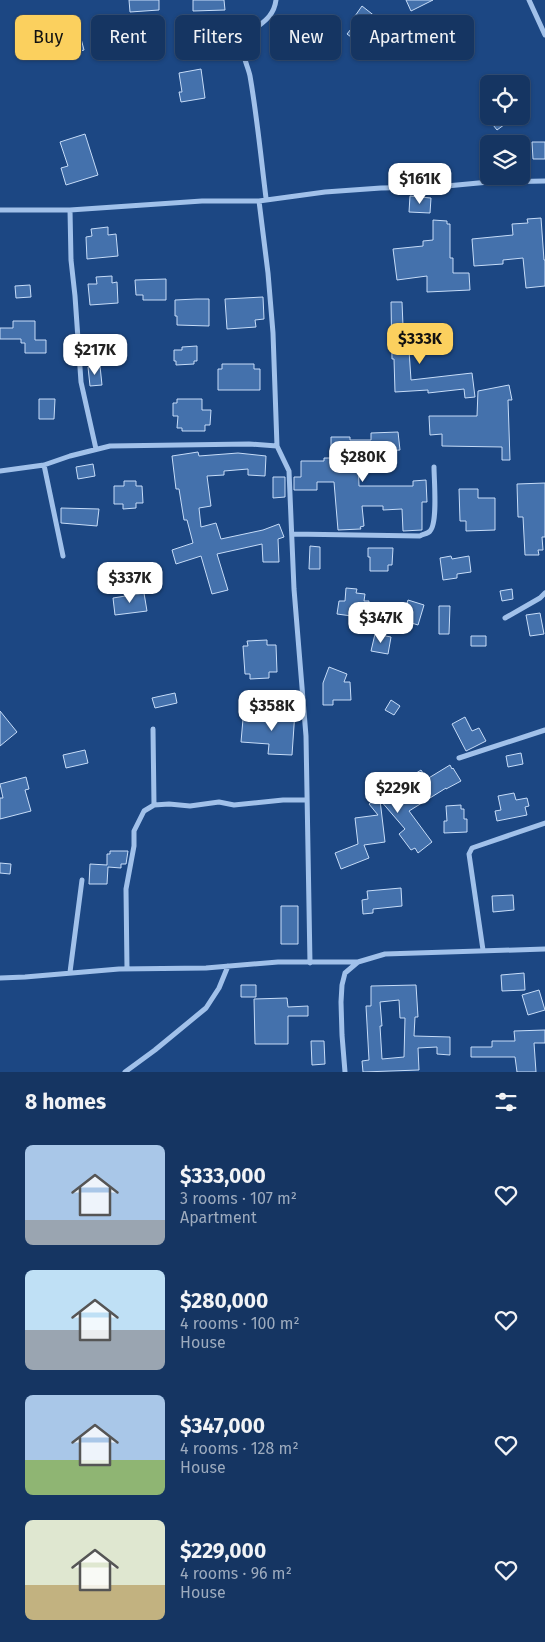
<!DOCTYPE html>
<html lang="en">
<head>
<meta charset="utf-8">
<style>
	:root { --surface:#153562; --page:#22406b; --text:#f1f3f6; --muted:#9dabbe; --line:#345077; --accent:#fbd05e }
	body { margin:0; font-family:"Fira Sans",sans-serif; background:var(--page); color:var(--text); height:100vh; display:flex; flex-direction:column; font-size:19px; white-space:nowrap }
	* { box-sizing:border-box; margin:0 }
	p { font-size:16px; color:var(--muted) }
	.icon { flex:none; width:28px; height:28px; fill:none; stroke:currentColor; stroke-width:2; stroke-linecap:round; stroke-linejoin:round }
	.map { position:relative; height:1072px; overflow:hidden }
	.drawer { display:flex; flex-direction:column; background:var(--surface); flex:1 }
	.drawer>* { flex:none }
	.guide { position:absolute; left:15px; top:15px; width:515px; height:45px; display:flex; gap:10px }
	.controls { position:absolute; left:480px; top:75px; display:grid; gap:10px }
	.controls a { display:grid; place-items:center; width:50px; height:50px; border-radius:8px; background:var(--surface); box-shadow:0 1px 4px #0004,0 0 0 1px var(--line); font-size:25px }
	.price { position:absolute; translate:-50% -42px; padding:0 11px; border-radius:10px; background:#fff; color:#222; font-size:16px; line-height:32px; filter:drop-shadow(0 1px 2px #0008) }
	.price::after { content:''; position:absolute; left:50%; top:30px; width:15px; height:11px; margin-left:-8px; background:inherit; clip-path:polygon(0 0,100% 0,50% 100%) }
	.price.selected { background:var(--accent); color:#111 }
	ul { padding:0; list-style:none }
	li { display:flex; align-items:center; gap:15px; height:125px; padding:0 25px }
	li span { display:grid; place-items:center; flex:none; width:140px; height:100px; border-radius:8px; color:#555 }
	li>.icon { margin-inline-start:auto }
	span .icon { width:60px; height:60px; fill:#fffc; stroke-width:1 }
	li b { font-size:21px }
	h2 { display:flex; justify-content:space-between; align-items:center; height:60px; padding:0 25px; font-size:21px }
	.tag { padding:0 18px; border-radius:8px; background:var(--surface); box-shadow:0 1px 4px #0004,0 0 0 1px var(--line); font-size:18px; line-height:45px }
	.tag.selected { background:var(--accent); color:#111 }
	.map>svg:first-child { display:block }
	.building { fill:#4471ac; stroke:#c6dcf8; fill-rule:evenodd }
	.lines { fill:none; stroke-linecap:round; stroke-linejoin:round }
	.minor { stroke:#a1c1ea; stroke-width:5 }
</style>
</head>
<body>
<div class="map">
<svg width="545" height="1072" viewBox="0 0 545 1072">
	<rect width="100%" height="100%" fill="#1c4783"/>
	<path class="building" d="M129,0H159V10L130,12Z
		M193,0H224L225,10L193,11Z
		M406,0H433L411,11Z
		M362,6L381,21L362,45L347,34L359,19L355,16Z
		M419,30L427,42L404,57L396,45Z
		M79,31L84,50L49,60L44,42Z
		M201,69L205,98L181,102L179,92H182L179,73Z
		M486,116H516L497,130Z
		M85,134L98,175L66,185L61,168L68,166L60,142Z
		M532,142H545V159H533Z
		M410,196L431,198L430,213L409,212Z
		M541,218L544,260H545V286L526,288L523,258L503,260V264L474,266L472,239L513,235L512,224L528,223L527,219Z
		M433,220L447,221V224H450V258H453V273H469L470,290L427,292V276L397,280L393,249L423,246V241L433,240Z
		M108,227V235L116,234L118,256L87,259L86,237L92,236L91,229Z
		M112,276V283L117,282L118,303L90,305L88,284H97L96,277Z
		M166,279V300H143V295H136L135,280Z
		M30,285L31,297L16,298L15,286Z
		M263,297L264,319L255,320L256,327L227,329L225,299Z
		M196,299H209V326L177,325V316H175V300Z
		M391,302H402L404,350H409L411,380L472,373L475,397L465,398L464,389L428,393V390L395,392L394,359H392Z
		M13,321H35V340H46V353H25V343H21V339H0V328H13Z
		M197,346V361H194V364L176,365V361H174V350H182V347Z
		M222,364H254V369H260V390H218V369H222Z
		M100,366L102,385L90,386L88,367Z
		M509,385L512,400H508L510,460H502V447L442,446V434L430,435L429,416H477L478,391Z
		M39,399H55L54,419H39Z
		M177,399H202V410H211L210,425H205V431H182V428H177L178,416H173V403H177Z
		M398,432L400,450L358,453L359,486H413V481L426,480L427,502H422V530L403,531L402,509L383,510V506H362L364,526L360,527L361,529L338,530L334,482H317V490H294V477H301V461H324V458H331V437H350V440H371V433Z
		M198,452L199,456L238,453L266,456L265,476L248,475V469L224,471V475L207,476L211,506L199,508L201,527L216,523L221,539L263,530L279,524L284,537L278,539L279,562H263L262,544L217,554L228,590L212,594L201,556L176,564L172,550L193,543L187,520H184L179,489H176L172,456Z
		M93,464L95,476L78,479L76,467Z
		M273,477H285V497L273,498Z
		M124,481H136V486H142L143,503H136V508L123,509V504H114V486H124Z
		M545,483V537H542L543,550H538L539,555H525L523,517H518L517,484Z
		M459,489H478V498H495V530L466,531V521H460Z
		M61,508L99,509L97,526L61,523Z
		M310,546L320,547V569H309Z
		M368,548H393L392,565H388V571H370V557H368Z
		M451,556L452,559L469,556L471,572L457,574V578L443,580L440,558Z
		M346,588L357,589L356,593L365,594L364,601H369L368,612L360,611L359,617L337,614L339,601H345Z
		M512,589L513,599L502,601L500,591Z
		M144,593L147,611L115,615L113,598Z
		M408,600L424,605L418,625L402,620Z
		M439,606H450L449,634H439Z
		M540,613L544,634L530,636L526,615Z
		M375,634L391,637L388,654L371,651Z
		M471,636H486V646H471Z
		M267,640V645H276L277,672H269V678L250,679V674H245L243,646H248L247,641Z
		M329,667L347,674L344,682H350L351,700H333V705H323V683Z
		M175,693L177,703L155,708L152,698Z
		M391,700L400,706L394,715L385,710Z
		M276,710L295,711L292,755L268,754L269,744L241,742L243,719L259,721V715L276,717Z
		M0,711L17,732L0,746Z
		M465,717L472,731L479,728L486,741L466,751L452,724Z
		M85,750L88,763L66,768L63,755Z
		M521,753L523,764L508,767L506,756Z
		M450,765L452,769L453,768L461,781L446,789V788L409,811L432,842L418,853L415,848L411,850L399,834L405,829L380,800L385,842L364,845L369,858L341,869L335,853L358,844L355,818L378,815L369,804L392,785L394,787L421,770L427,779Z
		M26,777L29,789L25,790L31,811L0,819V798H3L0,784Z
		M514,793L516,800L527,798L529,806L525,807L527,815L497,821L495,811L501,810L498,796Z
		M461,805V809H464V819H467V832L444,833V821H447L446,806Z
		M110,851H128L126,864H121V868L108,867L107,884H89L90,864L107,865V854H110Z
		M0,863L11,864L10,874L0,873Z
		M401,888L402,906L373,909V913L363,914L362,900L368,899L367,891Z
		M513,895L514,910L493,912L492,896Z
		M281,906H298V944H281Z
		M524,973L525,990L502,991L501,975Z
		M241,985H256V997H241Z
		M416,985L418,1017H415L414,1036L450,1037V1055L437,1054V1047L418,1048L419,1070L363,1072L362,1061L369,1060L366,1006H371V986ZM399,1000L400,1018H405L404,1057L382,1059L380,1026H382L380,1002Z
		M539,990L545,1010L528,1015L522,995Z
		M287,998L288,1007L308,1006V1016H288V1044H255L254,999Z
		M545,1030V1043H534L536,1072H517L515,1057H471V1047H492V1041H515L514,1031Z
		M311,1041H324L325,1064L312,1065Z"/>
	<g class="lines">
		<path class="minor" d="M529,0L545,35
			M266,198C261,158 257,116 250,76C248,66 240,52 244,42C251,25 273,24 276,0
			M259,201L268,273L273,333L277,446
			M0,210H70L202,201H259L325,192L381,188L436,187L489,182L545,181
			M70,210L71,260L75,296L81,382L96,449
			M44,465L63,556
			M0,471L44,465L70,456L110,446L249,444L277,446L289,471L294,589L306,736L310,963
			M292,534L420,536C423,534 428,534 430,531C438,523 434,480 434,467
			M505,618L540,598L545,593
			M153,729L154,805
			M459,758L545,730
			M483,950L469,854L472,848L545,823
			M127,969L126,889L134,846V831L144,811L154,805L169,804L190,806L219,802L234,805L283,800H307
			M70,972L82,880
			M0,978L25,977L119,969L206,968L278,962H358
			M125,1072L155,1050L206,1008L219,988L228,966
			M345,1072L342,1035L341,1002L342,985L345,973L358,962L385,954L545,949"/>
	</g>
</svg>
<div class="controls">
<a><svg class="icon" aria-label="locate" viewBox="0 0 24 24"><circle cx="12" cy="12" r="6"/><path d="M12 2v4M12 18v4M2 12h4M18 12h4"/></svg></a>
<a><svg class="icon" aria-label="layers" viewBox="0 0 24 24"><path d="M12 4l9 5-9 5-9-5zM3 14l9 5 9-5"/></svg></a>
</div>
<b class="price" style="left:420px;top:205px">$161K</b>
<b class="price selected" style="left:420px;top:365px">$333K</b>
<b class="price" style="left:95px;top:376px">$217K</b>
<b class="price" style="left:363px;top:483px">$280K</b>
<b class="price" style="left:130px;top:604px">$337K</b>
<b class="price" style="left:381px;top:644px">$347K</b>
<b class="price" style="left:272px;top:732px">$358K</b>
<b class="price" style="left:398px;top:814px">$229K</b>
<div class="guide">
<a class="tag selected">Buy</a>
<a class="tag">Rent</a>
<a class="tag">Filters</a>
<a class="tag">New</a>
<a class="tag">Apartment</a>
</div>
</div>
<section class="drawer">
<h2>8 homes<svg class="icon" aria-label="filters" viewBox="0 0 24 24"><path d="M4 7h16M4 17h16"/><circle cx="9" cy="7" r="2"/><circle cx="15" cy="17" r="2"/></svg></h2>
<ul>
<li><span style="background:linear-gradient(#a9c7e8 75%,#9aa5b1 0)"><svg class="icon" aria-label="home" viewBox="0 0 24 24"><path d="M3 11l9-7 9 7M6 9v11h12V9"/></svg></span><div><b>$333,000</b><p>3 rooms · 107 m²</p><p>Apartment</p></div><svg class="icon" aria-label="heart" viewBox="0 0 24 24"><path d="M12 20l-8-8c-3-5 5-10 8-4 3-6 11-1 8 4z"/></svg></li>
<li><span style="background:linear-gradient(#bfe0f5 60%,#9aa5b1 0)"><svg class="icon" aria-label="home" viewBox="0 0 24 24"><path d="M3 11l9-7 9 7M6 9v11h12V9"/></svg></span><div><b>$280,000</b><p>4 rooms · 100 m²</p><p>House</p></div><svg class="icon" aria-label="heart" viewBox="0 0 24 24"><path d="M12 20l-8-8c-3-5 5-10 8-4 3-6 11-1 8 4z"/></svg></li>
<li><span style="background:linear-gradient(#a9c7e8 65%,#8fb573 0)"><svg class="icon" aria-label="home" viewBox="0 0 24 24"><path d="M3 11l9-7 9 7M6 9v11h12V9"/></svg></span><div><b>$347,000</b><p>4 rooms · 128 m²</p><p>House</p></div><svg class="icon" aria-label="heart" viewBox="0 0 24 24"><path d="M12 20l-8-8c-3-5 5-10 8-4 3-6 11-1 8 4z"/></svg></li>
<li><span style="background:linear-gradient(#dfe7d0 65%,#c2b280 0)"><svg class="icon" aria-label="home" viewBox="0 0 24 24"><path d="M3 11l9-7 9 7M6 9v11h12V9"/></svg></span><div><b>$229,000</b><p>4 rooms · 96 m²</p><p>House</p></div><svg class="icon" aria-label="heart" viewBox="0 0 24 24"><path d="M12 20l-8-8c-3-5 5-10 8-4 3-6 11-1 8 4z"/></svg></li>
</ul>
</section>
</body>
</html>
